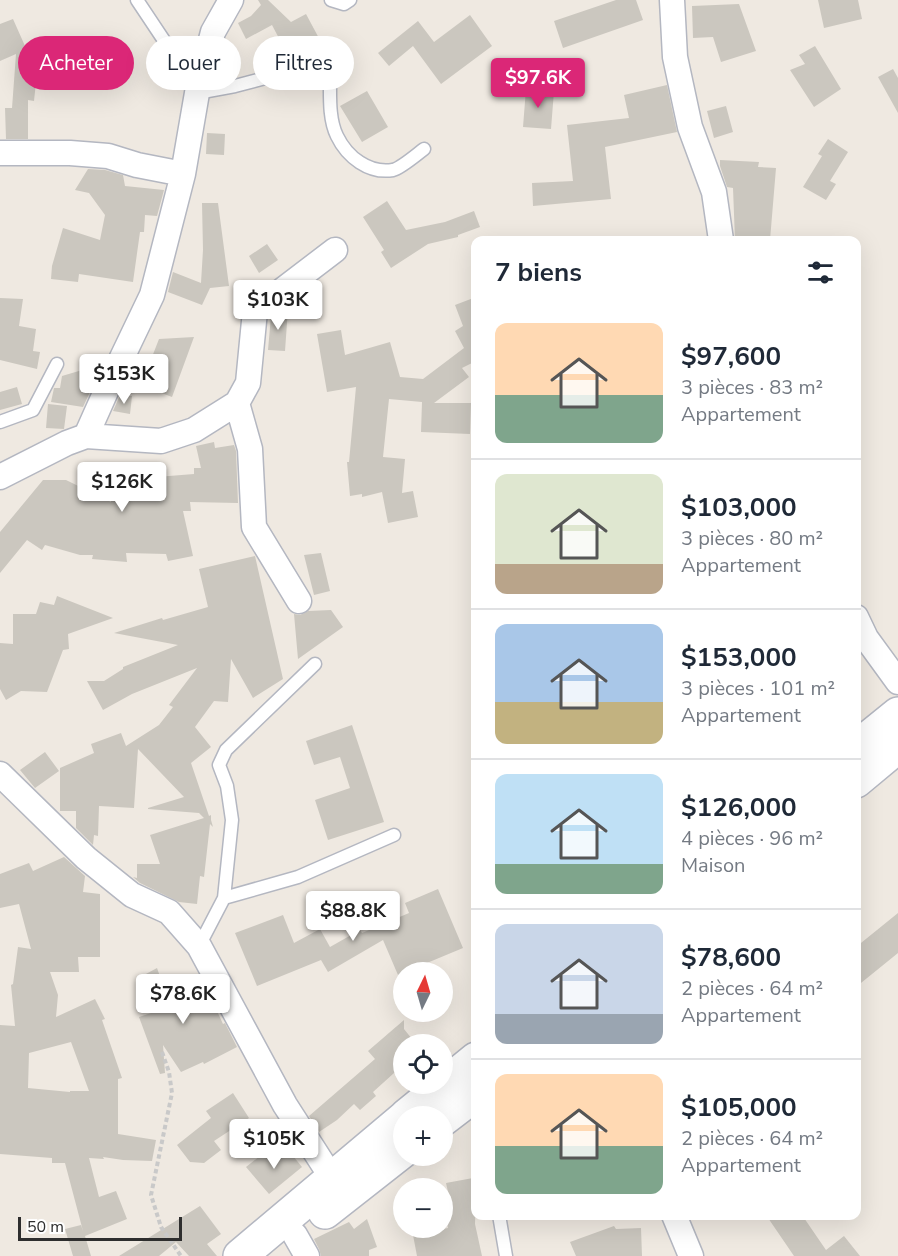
<!DOCTYPE html>
<html lang="fr">
<head>
<meta charset="utf-8">
<style>
	:root { --surface:#fff; --page:#f2f2f3; --text:#1f2937; --muted:#747a83; --line:#e0e1e3; --accent:#db2777 }
	body { margin:0; font-family:"Nunito Sans",sans-serif; background:var(--page); color:var(--text); height:100vh; display:flex; flex-direction:column; font-size:22px; white-space:nowrap }
	* { box-sizing:border-box; margin:0 }
	p { font-size:20px; color:var(--muted) }
	.icon { flex:none; width:33px; height:33px; fill:none; stroke:currentColor; stroke-width:2; stroke-linecap:round; stroke-linejoin:round }
	.map { position:relative; flex:1; overflow:hidden }
	.side { position:absolute; left:471px; top:236px; width:390px; height:984px; display:flex; flex-direction:column; background:var(--surface); border-radius:12px; box-shadow:0 6px 24px #0002 }
	.side>* { flex:none }
	.guide { position:absolute; left:18px; top:36px; width:363px; height:54px; display:flex; gap:12px }
	.needle { width:39px; rotate:5deg }
	.controls { position:absolute; left:393px; top:962px; display:grid; gap:12px }
	.controls a { display:grid; place-items:center; width:60px; height:60px; border-radius:50%; background:var(--surface); box-shadow:0 6px 24px #0002; font-size:30px }
	.scale { position:absolute; left:18px; bottom:15px; width:164px; box-sizing:border-box; padding-left:6px; border:3px solid #2e2e2e; border-top:0; font-size:16px; line-height:21px; white-space:nowrap; color:#2e2e2e; -webkit-text-stroke:4px #fff; paint-order:stroke }
	.price { position:absolute; translate:-50% -51px; padding:0 14px; border-radius:6px; background:#fff; color:#222; font-size:20px; line-height:39px; filter:drop-shadow(0 2px 3px #0008) }
	.price::after { content:''; position:absolute; left:50%; top:36px; width:18px; height:14px; margin-left:-9px; background:inherit; clip-path:polygon(0 0,100% 0,50% 100%) }
	.price.selected { background:var(--accent); color:#fff }
	ul { padding:0; list-style:none }
	li { display:flex; align-items:center; gap:18px; height:150px; padding:0 24px }
	li+li { border-top:2px solid var(--line) }
	li span { display:grid; place-items:center; flex:none; width:168px; height:120px; border-radius:12px; color:#555 }
	li>.icon { margin-inline-start:auto }
	span .icon { width:72px; height:72px; fill:#fffc; stroke-width:1 }
	li b { font-size:26px }
	h2 { display:flex; justify-content:space-between; align-items:center; height:72px; padding:0 24px; font-size:26px }
	.chip { padding:0 21px; border-radius:27px; background:var(--surface); box-shadow:0 6px 24px #0002; font-size:21px; line-height:54px }
	.chip.selected { background:var(--accent); color:#fff }
	.map>svg:first-child { display:block }
	.building { fill:#cbc7bf; fill-rule:evenodd }
	.lines { fill:none; stroke-linecap:round; stroke-linejoin:round }
	.service-casing { stroke:#b4b7c1; stroke-width:15 }
	.minor-casing { stroke:#b4b7c1; stroke-width:27 }
	.secondary-casing { stroke:#b4b7c1; stroke-width:36 }
	.path { stroke:#c9c9c9; stroke-width:4; stroke-dasharray:4.5 3; stroke-linecap:butt }
	.service { stroke:#fff; stroke-width:12 }
	.minor { stroke:#fff; stroke-width:24 }
	.secondary { stroke:#fff; stroke-width:33 }
</style>
</head>
<body>
<div class="map">
<svg width="898" height="1256" viewBox="0 0 898 1256">
	<rect width="100%" height="100%" fill="#efe9e1"/>
	<path class="building" d="M258,0H268L291,22L306,14L321,42L299,53L293,41L283,46L272,25L246,39L238,23L251,16L261,5Z
		M616,0H636L643,20L563,48L554,21Z
		M818,0H858L862,19L824,28Z
		M739,4L756,51L721,62L713,37L693,38L692,6Z
		M470,15L492,46L441,84L413,46L389,66L378,53L418,21L434,42Z
		M13,19L37,73L34,101L28,100V139H6L5,108H12L16,54L0,61V24Z
		M815,46L841,89L814,107L790,70L805,64L799,55Z
		M893,69L898,78V113L878,77Z
		M667,85L677,132L605,147L611,199L533,206L532,183L573,181L567,125L629,118L624,95Z
		M526,89L554,91L551,129L523,127Z
		M367,91L388,127L362,142L340,106Z
		M726,106L733,132L714,138L707,111Z
		M207,133L225,134L224,155L206,154Z
		M828,139L848,152L830,181L836,184L826,200L803,187L822,156L818,154Z
		M720,160L759,162L758,167L776,168L770,240H735L733,188L727,187L720,166Z
		M88,169L105,170L123,175L125,186L164,190L157,216L145,215L144,232H140L133,282L79,274L78,282L51,279L52,266L63,228L100,240L105,215L89,193L75,190Z
		M387,201L406,230L445,222L474,211L480,227L458,235V237L428,244L391,268L381,252L384,250L363,217Z
		M202,203H218L229,286L210,288L202,305L168,292L173,272L201,283L203,250Z
		M267,244L278,260L259,273L249,256Z
		M476,297V369L472,363L462,368L469,377L434,403H471L470,434L421,432L422,402L389,399L383,457L405,459L402,493L413,491L418,517L388,523L382,492L362,497V494L350,496L347,462H349L356,387L327,392L317,334L341,330L345,355L390,342L400,377L423,379L464,348L455,331L463,326L455,305Z
		M0,298L23,299L19,326L36,329L33,351L40,352L37,369L0,360Z
		M282,308L288,309L285,351L268,350L271,316Z
		M194,337L172,397L141,385L159,339Z
		M89,368L85,391L90,392L83,407L51,402L54,388H60L62,376Z
		M17,387L22,404L0,410V392Z
		M120,395L132,396L130,414L113,411Z
		M48,404L67,406L64,429L46,428Z
		M214,442L215,448L234,445L236,451L238,503L190,502L191,511H183L193,556L168,561L166,554L126,553L127,562L92,559L93,555H80L45,545L42,550L27,540L0,573V532L43,480H66L111,502L112,482L145,483L144,478L194,474V468H201L196,446Z
		M321,553L330,591L314,595L304,555Z
		M255,556L283,679L253,698L231,659L228,702L214,701L195,727L211,747L191,763L209,816L211,815V820L213,827L210,824L204,877L200,876L197,904L179,902L140,883L133,877L137,878V864H160L150,835L204,818L199,813L148,809V808L184,797L138,749L134,808L99,806L98,836L94,835L93,845L76,828V811H60V768L94,753L91,744L121,733L126,746L159,725L173,707L169,705L197,668L132,694L103,710L87,681H104L123,669V667L178,645L114,633L162,618L163,620L208,607L199,569Z
		M57,596L113,618L68,634L69,649L63,650L47,692L21,691L6,700L0,689V643L13,644V614H36L40,602L54,605Z
		M331,610L343,627L298,659L294,614L300,615L308,611Z
		M352,725L384,822L328,840L315,800L350,788L340,757L314,765L306,741Z
		M45,752L59,771L35,788L20,770Z
		M64,857L85,876L83,892L100,894V957H78L79,972H50L58,995L56,1017L95,999L105,1019L102,1020L122,1078L118,1079V1134L156,1140L152,1161L123,1160L103,1157L104,1159L89,1158L99,1197L116,1191L127,1219L85,1236L91,1256H73L65,1229L81,1225L83,1231L65,1163H52V1158L0,1154V1025L15,1026L11,985L13,984L18,947L31,949L19,904L0,908V874L29,863L33,871ZM71,1042L89,1091H70V1092L28,1088L29,1053Z
		M438,889L463,948L398,975L383,940L328,972L321,960L257,986L235,933L283,915L294,943L320,929L330,947L360,930L362,933L409,913L405,903Z
		M898,913V953L856,987V947Z
		M157,968L163,985L190,978L197,999L209,994L223,1024L225,1023L237,1047L204,1064L203,1062L181,1072L163,1045L165,1073L160,1074L139,1017L154,1012L144,981V975Z
		M404,1020V1029L416,1044H404V1064L373,1092L376,1096L360,1110L354,1104L337,1120L319,1132L309,1116L375,1059L368,1051Z
		M233,1093L249,1118L214,1141L221,1150L204,1163L190,1162L177,1145L211,1118L206,1111Z
		M289,1151L302,1167L269,1194L246,1167L265,1152L275,1163Z
		M473,1178L476,1194L475,1224L482,1256H417L413,1235L448,1228L442,1198V1192H448L446,1183Z
		M200,1206L221,1234L207,1244L217,1256H189L176,1242L159,1256H119Z
		M766,1215H802L826,1250L844,1236L860,1256H794Z
		M367,1219L377,1247L369,1250V1256H321L319,1249L314,1239L349,1222L354,1229Z
		M614,1226L616,1229L641,1228L642,1256H576L570,1242Z"/>
	<g class="lines">
		<g class="service-casing">
			<path id="service" d="M137,0L185,72L202,76
				M331,0L344,4L350,0
				M197,93L235,86L269,77L287,75L313,67L330,81C330,98 329,120 337,136C347,157 369,174 393,170C401,168 416,155 424,149
				M0,422L33,410L57,364
				M224,898L298,877L394,835
				M199,946L224,898L232,820L227,786L219,765L226,750L315,664
				M499,1215L506,1256"/>
		</g>
		<g class="minor-casing">
			<path id="minor" d="M672,0L675,57L690,127L714,192L721,240
				M0,153H70L108,156L137,165L183,174
				M237,403L250,449L254,527L299,601
				M86,436L161,441L194,430L237,403L248,383L255,311L335,250
				M0,477L67,443L86,436L107,389L152,295L183,174L197,93L213,32L231,0
				M856,617L866,638L898,682
				M0,774L86,858L132,895L169,912L199,946L285,1105L332,1178
				M674,1215L691,1256
				M295,1235L307,1256"/>
		</g>
		<g class="secondary-casing">
			<path id="secondary" d="M856,748L898,714
				M856,781L898,746
				M406,1116L476,1059
				M442,1120L476,1094
				M325,1212L404,1150
				M240,1256L404,1118"/>
		</g>
		<path class="path" d="M162,1052L169,1072L172,1093L151,1195L161,1227L181,1256"/>
		<use href="#service" class="service"/>
		<use href="#minor" class="minor"/>
		<use href="#secondary" class="secondary"/>
	</g>
</svg>
<div class="controls">
<a><svg class="needle" viewBox="-14 -14 28 28"><path d="M0-13l5 13h-10z" fill="#e53935"/><path d="M0 13l5-13h-10z" fill="#747a83"/></svg></a>
<a><svg class="icon" aria-label="locate" viewBox="0 0 24 24"><circle cx="12" cy="12" r="6"/><path d="M12 2v4M12 18v4M2 12h4M18 12h4"/></svg></a>
<a>+</a>
<a>−</a>
</div>
<div class="scale">50 m</div>
<b class="price selected" style="left:538px;top:109px">$97.6K</b>
<b class="price" style="left:278px;top:331px">$103K</b>
<b class="price" style="left:124px;top:405px">$153K</b>
<b class="price" style="left:122px;top:513px">$126K</b>
<b class="price" style="left:353px;top:942px">$88.8K</b>
<b class="price" style="left:183px;top:1025px">$78.6K</b>
<b class="price" style="left:274px;top:1170px">$105K</b>
<div class="guide">
<a class="chip selected">Acheter</a>
<a class="chip">Louer</a>
<a class="chip">Filtres</a>
</div>
<section class="side">
<h2>7 biens<svg class="icon" aria-label="filters" viewBox="0 0 24 24"><path d="M4 7h16M4 17h16"/><circle cx="9" cy="7" r="2"/><circle cx="15" cy="17" r="2"/></svg></h2>
<ul>
<li><span style="background:linear-gradient(#ffd9b3 60%,#7fa58c 0)"><svg class="icon" aria-label="home" viewBox="0 0 24 24"><path d="M3 11l9-7 9 7M6 9v11h12V9"/></svg></span><div><b>$97,600</b><p>3 pièces · 83 m²</p><p>Appartement</p></div></li>
<li><span style="background:linear-gradient(#dfe7d0 75%,#b9a48a 0)"><svg class="icon" aria-label="home" viewBox="0 0 24 24"><path d="M3 11l9-7 9 7M6 9v11h12V9"/></svg></span><div><b>$103,000</b><p>3 pièces · 80 m²</p><p>Appartement</p></div></li>
<li><span style="background:linear-gradient(#a9c7e8 65%,#c2b280 0)"><svg class="icon" aria-label="home" viewBox="0 0 24 24"><path d="M3 11l9-7 9 7M6 9v11h12V9"/></svg></span><div><b>$153,000</b><p>3 pièces · 101 m²</p><p>Appartement</p></div></li>
<li><span style="background:linear-gradient(#bfe0f5 75%,#7fa58c 0)"><svg class="icon" aria-label="home" viewBox="0 0 24 24"><path d="M3 11l9-7 9 7M6 9v11h12V9"/></svg></span><div><b>$126,000</b><p>4 pièces · 96 m²</p><p>Maison</p></div></li>
<li><span style="background:linear-gradient(#c9d6e8 75%,#9aa5b1 0)"><svg class="icon" aria-label="home" viewBox="0 0 24 24"><path d="M3 11l9-7 9 7M6 9v11h12V9"/></svg></span><div><b>$78,600</b><p>2 pièces · 64 m²</p><p>Appartement</p></div></li>
<li><span style="background:linear-gradient(#ffd9b3 60%,#7fa58c 0)"><svg class="icon" aria-label="home" viewBox="0 0 24 24"><path d="M3 11l9-7 9 7M6 9v11h12V9"/></svg></span><div><b>$105,000</b><p>2 pièces · 64 m²</p><p>Appartement</p></div></li>
</ul>
</section>
</div>
</body>
</html>
